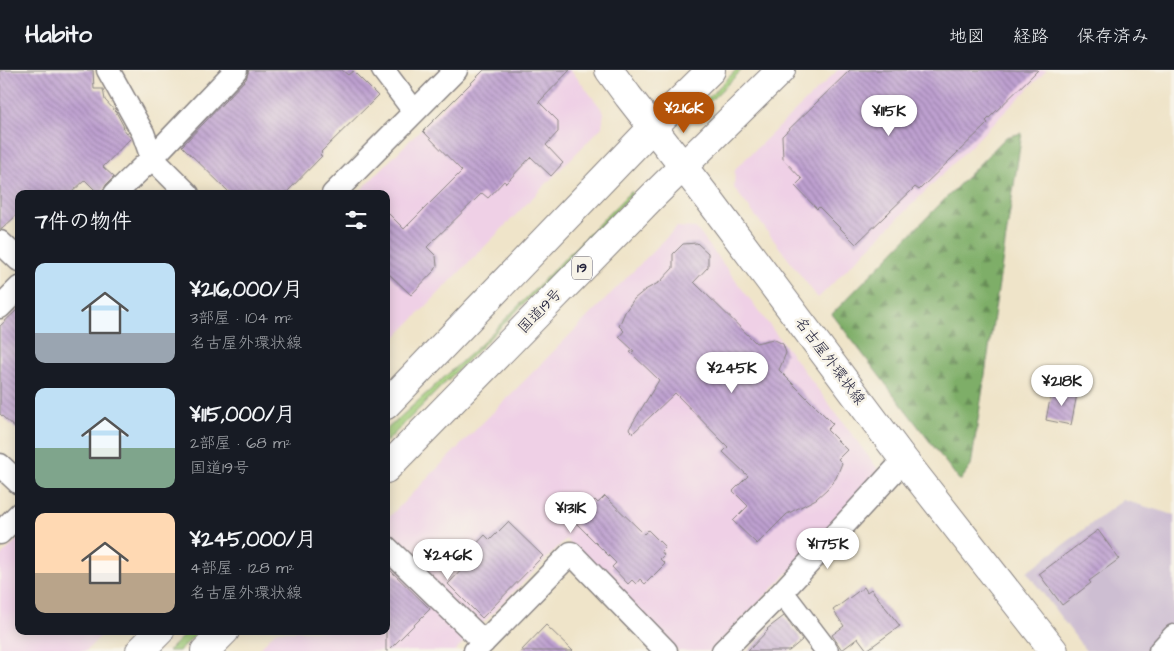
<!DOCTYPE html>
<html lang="ja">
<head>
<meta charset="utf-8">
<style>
	:root { --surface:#171b24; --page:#20242c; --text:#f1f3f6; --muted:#9ea1a6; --line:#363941; --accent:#b45309 }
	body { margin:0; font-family:"Architects Daughter","Klee One",sans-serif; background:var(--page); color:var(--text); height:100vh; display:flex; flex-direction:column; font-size:19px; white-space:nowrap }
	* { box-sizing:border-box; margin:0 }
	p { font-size:16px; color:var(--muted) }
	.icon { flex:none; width:28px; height:28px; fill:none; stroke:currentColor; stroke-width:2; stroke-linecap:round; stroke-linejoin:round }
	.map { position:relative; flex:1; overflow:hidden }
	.side { position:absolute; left:15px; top:120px; width:375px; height:445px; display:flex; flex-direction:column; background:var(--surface); border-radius:10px; box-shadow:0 2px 12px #0003 }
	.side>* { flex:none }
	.price { position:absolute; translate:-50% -42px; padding:0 11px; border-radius:18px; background:#fff; color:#222; font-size:16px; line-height:32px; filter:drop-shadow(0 1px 2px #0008) }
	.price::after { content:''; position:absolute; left:50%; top:30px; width:15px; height:11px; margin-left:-8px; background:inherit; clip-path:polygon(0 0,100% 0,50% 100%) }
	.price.selected { background:var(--accent); color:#fff }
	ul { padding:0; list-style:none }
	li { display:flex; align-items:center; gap:15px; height:125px; padding:0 20px }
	li span { display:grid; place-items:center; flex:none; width:140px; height:100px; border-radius:10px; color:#555 }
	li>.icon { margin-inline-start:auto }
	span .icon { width:60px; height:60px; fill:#fffc; stroke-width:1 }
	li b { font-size:21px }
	h2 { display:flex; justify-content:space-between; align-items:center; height:60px; padding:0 20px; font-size:21px }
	header { display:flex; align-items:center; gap:30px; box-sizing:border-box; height:70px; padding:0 25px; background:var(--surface); border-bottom:1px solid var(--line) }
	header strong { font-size:24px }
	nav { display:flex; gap:28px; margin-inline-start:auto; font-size:18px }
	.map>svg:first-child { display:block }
	.built { fill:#efd0e6 }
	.industrial { fill:#cdbed2 }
	.grass { fill:#9eca77; stroke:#607659 }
	.forest { fill:url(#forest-firs); stroke:#506852 }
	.building { fill:url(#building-back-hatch) }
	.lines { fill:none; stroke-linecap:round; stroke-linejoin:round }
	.minor-casing { stroke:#888382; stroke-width:25 }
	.secondary-casing { stroke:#888382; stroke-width:30 }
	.trunk-casing { stroke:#888382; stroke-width:30 }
	.minor { stroke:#fff; stroke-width:22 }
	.secondary { stroke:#fff; stroke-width:28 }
	.trunk { stroke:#fff; stroke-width:28 }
	.labels { text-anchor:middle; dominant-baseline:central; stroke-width:5; stroke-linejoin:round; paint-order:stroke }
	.shield { fill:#f7f3e8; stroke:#62616f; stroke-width:1 }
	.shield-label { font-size:14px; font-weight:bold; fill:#22223b }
	.street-label { font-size:15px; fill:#22223b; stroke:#f7f3e8 }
</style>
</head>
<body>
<header>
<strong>Habito</strong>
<nav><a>地図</a><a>経路</a><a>保存済み</a></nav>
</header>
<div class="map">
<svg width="1174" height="581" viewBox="0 0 1174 581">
	<defs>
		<pattern id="forest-firs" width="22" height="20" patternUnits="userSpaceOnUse" patternTransform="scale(1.25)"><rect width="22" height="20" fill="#7eae68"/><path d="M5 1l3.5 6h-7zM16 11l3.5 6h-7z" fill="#678d57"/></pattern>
		<pattern id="building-back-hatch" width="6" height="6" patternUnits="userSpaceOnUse" patternTransform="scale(1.25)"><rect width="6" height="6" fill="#bea0d0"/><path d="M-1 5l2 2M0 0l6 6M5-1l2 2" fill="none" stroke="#9a82aa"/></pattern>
	</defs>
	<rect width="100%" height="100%" fill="#f7f3e8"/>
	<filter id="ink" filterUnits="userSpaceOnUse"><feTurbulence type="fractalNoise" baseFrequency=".02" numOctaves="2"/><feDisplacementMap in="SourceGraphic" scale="10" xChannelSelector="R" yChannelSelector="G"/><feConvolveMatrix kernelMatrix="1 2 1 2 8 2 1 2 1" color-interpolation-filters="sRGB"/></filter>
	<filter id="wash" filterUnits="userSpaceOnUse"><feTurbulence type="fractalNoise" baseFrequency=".0096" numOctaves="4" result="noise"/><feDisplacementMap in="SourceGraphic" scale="20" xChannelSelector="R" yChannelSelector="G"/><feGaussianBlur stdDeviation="1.12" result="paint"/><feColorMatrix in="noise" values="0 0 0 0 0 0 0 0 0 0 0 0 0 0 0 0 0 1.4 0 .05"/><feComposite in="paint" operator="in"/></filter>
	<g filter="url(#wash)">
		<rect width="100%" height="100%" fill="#efe4c9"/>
		<path class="built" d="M479,0H571L604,42L602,57L386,277V124H357Z
			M838,0H1047L818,228L734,118L735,99Z
			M677,157L696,158L878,399V411L711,581H678L566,469L455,581H257L276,561H386V450Z
			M19,468V561H105L86,581H0V487Z"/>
		<path class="industrial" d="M1123,430L1174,445V581H1086L1027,502Z"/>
		<path class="grass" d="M736,0H742L706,35L703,33Z
			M631,121L633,124L386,372V360L481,274Z
			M188,561H199L179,581H168Z"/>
		<path class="forest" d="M1022,63L971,396L960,411L832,244L1006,67Z"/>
		<g id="blocks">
			<path class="building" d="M0,0H93L94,19H103L105,30L116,42L124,57L123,58L131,68L103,97L114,107L106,115L102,124H99L85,110L70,124H19V143L2,159H0Z
				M249,0H342L348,5L353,1L378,26L321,82L322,83L320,85L322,86L285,124H231L182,76L246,9Z
				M484,0H570L539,32L558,51V62L546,75L563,93L551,106L531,87L506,113L504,111L488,128L482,123L427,177L436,186L437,196L435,200L411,225L386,201V141L404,159L462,101L423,61Z
				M850,0H1038L986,51L988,53L919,120L915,117L856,174L819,137L817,139L795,116L802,109L783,89L782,66Z
				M697,173L708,183V197L694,212L756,273L773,269L783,274L786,283L779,300L833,354L827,360L847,380L838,389L842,393L836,408L827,419L816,429L787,444L757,474L733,451L748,436L733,421L748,406L723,382L728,377L675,323L633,363L629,359L659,310L630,282L634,281L619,267L624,261L619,256L625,242L634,229L645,220L660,212L673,198V184L683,174Z
				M19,238V362L0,344V256Z
				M1052,319L1077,324L1071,355L1046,350Z
				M605,426L644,464L648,460L665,477L661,481L664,485L660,489L665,494L645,514L640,509L636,514L632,510L628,514L612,497L616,493L576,453L582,448L579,445L595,430L598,433Z
				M508,452L543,486L482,548L448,514L472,489L467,484L485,465L490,470Z
				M1098,460L1119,489L1089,511L1091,513L1062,535L1039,504Z
				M386,496L430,539L388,581H386Z
				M864,517L867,522L871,519L900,556L867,580L858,568L842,580L832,565L844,556L833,540Z
				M784,546L802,570L789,581H748L768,560L767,559Z
				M546,555L573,581H521Z"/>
		</g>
	</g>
	<g filter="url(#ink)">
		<use href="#blocks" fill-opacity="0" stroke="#888382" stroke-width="1"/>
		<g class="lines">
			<g class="minor-casing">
				<path id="minor" d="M108,0L143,63L152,88L188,124
					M383,0L414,41
					M115,124L152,88L236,0
					M333,124L456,0
					M0,172L19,190
					M0,237L19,218
					M0,395L19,413
					M0,463L19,444
					M386,477L484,572
					M782,522L827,581
					M475,581L571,483L666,581
					M723,581L782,522L904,390
					M1160,581L1174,566"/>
			</g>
			<g class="secondary-casing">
				<path id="secondary" d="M609,0L628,26L710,131L904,390L1054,581"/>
			</g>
			<g class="trunk-casing">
				<path id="trunk" d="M386,335L652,58L711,0
					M386,399L653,126L781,0
					M140,581L160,561
					M205,581L225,561"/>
			</g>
			<use href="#minor" class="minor"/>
			<use href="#secondary" class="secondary"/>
			<use href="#trunk" class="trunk"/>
		</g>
	</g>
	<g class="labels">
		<rect class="shield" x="572" y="186.5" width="20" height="23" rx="4"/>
		<g class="shield-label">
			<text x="582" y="198">19</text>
		</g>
		<g class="street-label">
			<text transform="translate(540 241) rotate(-46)">国道19号</text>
			<text transform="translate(830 291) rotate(53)">名古屋外環状線</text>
		</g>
	</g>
</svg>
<b class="price selected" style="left:684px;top:64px">¥216K</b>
<b class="price" style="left:889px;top:67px">¥115K</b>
<b class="price" style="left:732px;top:324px">¥245K</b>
<b class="price" style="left:1062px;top:337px">¥218K</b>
<b class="price" style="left:571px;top:464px">¥131K</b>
<b class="price" style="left:828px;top:500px">¥175K</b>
<b class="price" style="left:448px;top:511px">¥246K</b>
<section class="side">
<h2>7件の物件<svg class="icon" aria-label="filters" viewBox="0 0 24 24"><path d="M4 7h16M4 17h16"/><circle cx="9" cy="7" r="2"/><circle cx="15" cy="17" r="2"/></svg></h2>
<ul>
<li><span style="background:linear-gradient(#bfe0f5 70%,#9aa5b1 0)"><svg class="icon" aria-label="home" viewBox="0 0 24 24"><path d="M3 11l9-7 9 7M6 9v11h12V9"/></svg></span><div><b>¥216,000/月</b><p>3部屋 · 104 m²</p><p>名古屋外環状線</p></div></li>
<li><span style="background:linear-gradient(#bfe0f5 60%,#7fa58c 0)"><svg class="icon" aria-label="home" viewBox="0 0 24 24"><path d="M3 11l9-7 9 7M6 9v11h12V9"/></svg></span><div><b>¥115,000/月</b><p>2部屋 · 68 m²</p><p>国道19号</p></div></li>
<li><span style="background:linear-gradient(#ffd9b3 60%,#b9a48a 0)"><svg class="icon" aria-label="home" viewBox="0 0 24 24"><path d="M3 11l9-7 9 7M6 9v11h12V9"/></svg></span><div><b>¥245,000/月</b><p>4部屋 · 128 m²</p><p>名古屋外環状線</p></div></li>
</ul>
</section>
</div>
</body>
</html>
